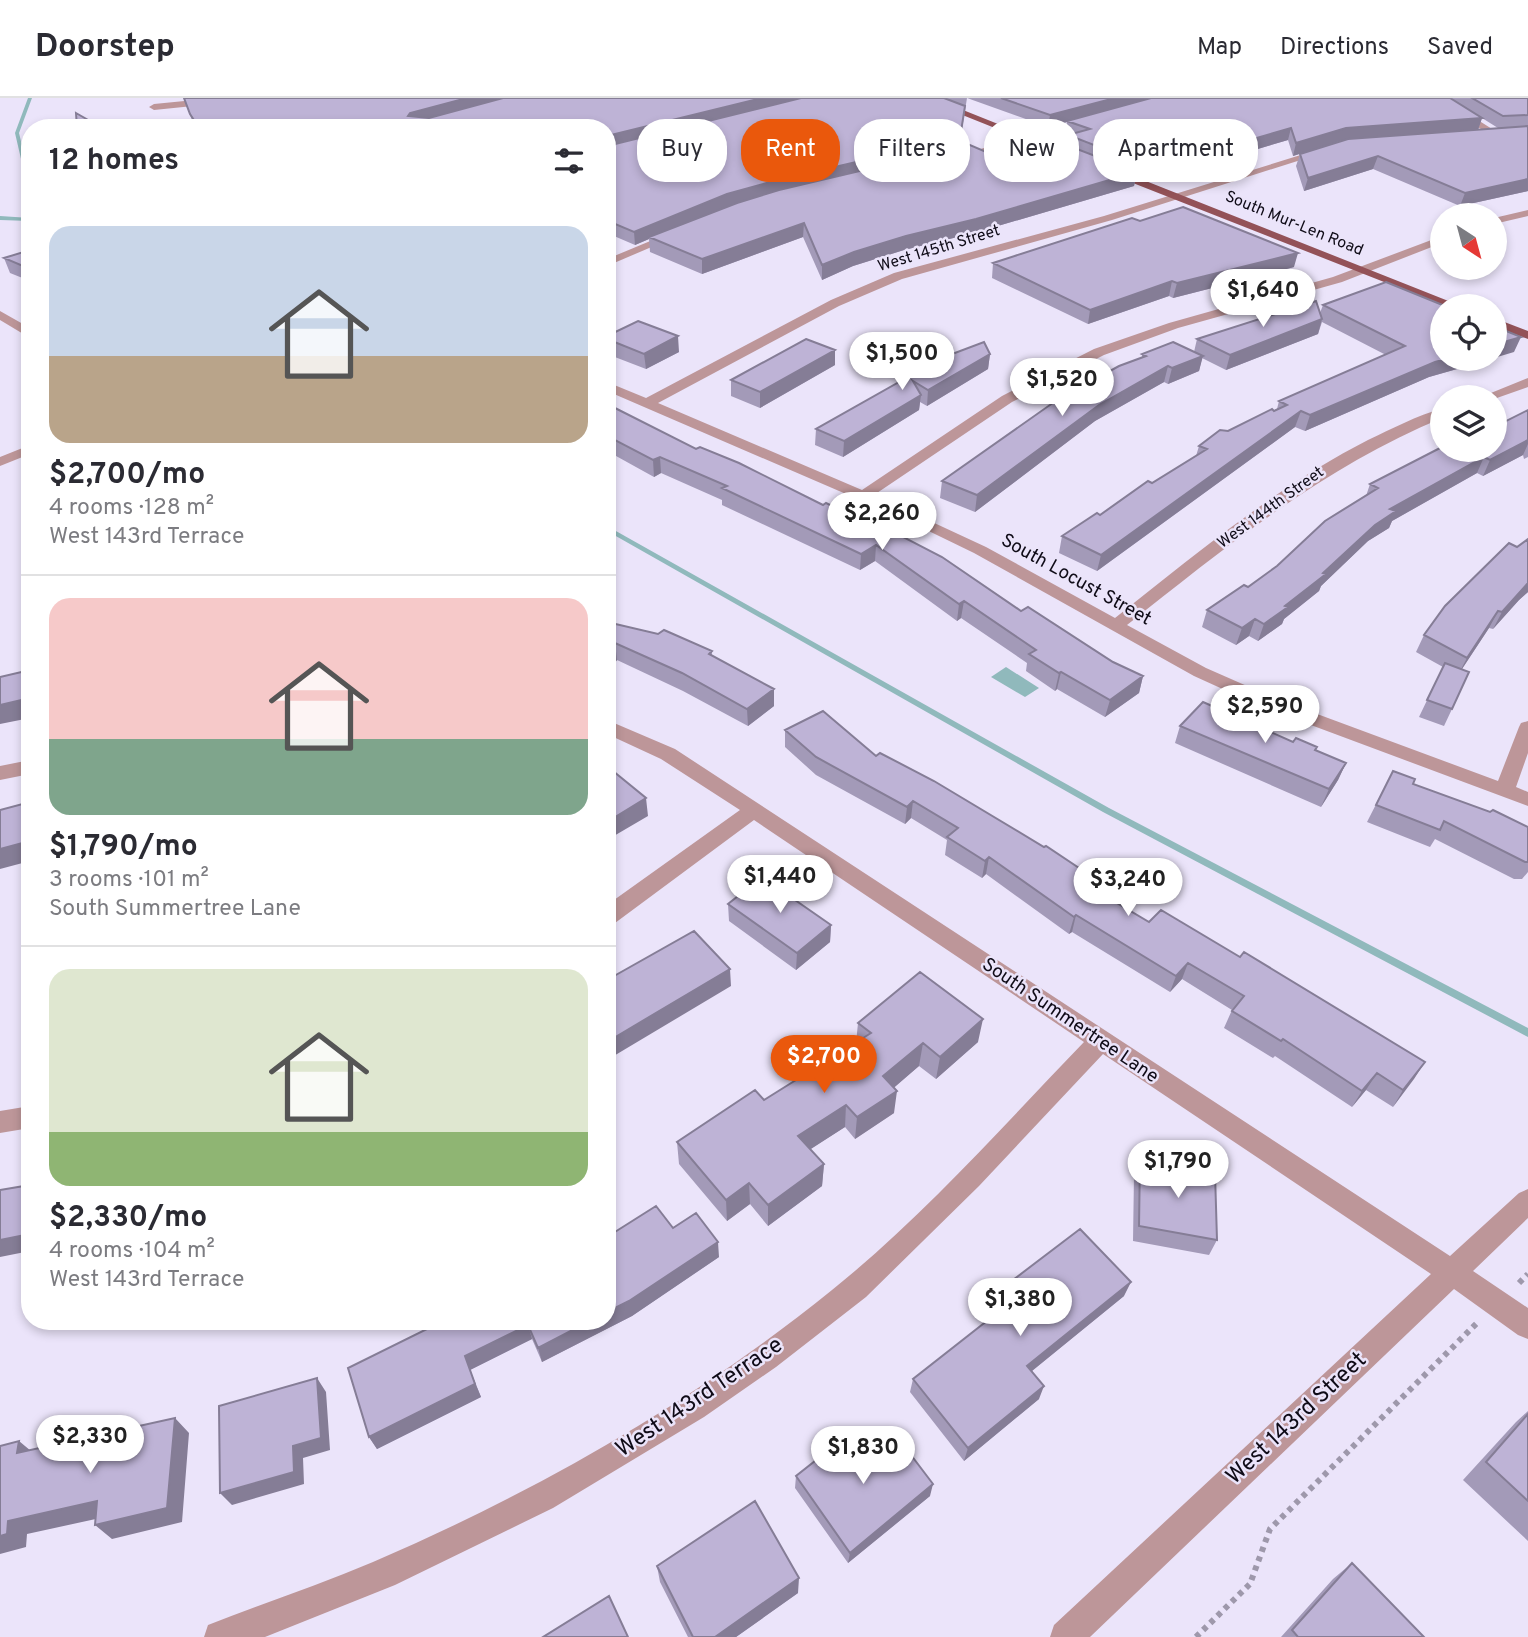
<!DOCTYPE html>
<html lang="en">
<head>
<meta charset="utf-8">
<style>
	:root { --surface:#fff; --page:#f7f7f7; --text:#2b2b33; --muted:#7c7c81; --line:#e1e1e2; --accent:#ea580c }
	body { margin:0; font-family:Overpass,sans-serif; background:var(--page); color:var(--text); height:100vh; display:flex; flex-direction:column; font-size:26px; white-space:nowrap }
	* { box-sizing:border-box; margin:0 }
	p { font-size:23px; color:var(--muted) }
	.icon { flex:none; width:38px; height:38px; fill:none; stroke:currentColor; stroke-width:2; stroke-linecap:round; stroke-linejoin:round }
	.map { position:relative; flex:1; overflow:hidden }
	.details { position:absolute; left:21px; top:21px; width:595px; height:1211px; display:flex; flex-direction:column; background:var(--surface); border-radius:28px; box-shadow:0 4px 10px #0003 }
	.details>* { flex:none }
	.banner { position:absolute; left:637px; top:21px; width:665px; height:63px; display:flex; gap:14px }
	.needle { width:46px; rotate:144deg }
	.fabs { position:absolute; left:1430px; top:105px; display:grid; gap:14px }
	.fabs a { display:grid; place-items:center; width:77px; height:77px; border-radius:50%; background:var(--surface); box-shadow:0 4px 10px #0003; font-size:35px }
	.price { position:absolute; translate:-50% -60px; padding:0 16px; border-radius:24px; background:#fff; color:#222; font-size:23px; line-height:46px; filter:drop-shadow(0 2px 4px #0008) }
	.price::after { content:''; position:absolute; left:50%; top:42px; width:21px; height:16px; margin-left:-10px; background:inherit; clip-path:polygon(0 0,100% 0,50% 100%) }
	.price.active { background:var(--accent); color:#fff }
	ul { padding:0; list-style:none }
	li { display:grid; align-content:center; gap:14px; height:371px; padding:0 28px }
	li+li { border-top:2px solid var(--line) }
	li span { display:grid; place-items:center; height:217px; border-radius:21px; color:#555 }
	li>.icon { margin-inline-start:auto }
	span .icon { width:126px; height:126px; fill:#fffc; stroke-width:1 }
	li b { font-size:30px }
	h2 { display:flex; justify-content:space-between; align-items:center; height:84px; padding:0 28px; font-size:30px }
	.chip { padding:0 24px; border-radius:28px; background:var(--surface); box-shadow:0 4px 10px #0003; font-size:24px; line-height:63px }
	.chip.active { background:var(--accent); color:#fff }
	header { display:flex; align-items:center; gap:42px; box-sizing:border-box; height:98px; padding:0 35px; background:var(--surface); border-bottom:2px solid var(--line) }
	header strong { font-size:33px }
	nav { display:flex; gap:38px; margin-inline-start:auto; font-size:24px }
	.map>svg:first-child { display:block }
	.water { fill:#90b9bc }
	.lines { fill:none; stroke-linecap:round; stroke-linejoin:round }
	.stream { fill:#90b9bc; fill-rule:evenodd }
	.path { stroke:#9e98ab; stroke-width:6; stroke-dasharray:5 5; stroke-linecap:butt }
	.minor { fill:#bd9699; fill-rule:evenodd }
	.major { fill:#935258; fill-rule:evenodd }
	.wall { fill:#a39ab8; fill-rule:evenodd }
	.shaded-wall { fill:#857d96 }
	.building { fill:#beb3d6; stroke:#857d96; stroke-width:2 }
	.labels { text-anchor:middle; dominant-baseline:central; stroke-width:5; stroke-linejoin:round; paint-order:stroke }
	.far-street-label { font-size:16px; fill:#0f0b17; stroke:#ebe4fa }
	.street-label { font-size:19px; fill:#0f0b17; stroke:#ebe4fa }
	.near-street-label { font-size:23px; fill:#0f0b17; stroke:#ebe4fa }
</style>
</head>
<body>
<header>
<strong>Doorstep</strong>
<nav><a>Map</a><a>Directions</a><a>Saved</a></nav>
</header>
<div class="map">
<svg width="1528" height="1539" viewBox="0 0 1528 1539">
	<rect width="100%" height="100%" fill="#ebe4fa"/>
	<path class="water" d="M1006,569L1039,590L1025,599L991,579Z"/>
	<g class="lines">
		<path class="stream" d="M28,0H32L19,35L30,80V92L28,91L15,35Z
			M0,118L30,120V123L0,122Z
			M607,428L1109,710L1528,930V939L1103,714L607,433Z"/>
		<path class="path" d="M1519,1185L1528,1176
			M1196,1539L1250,1486L1270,1431L1477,1225"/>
		<path class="minor" d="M215,0H247L242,3L154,12L149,9L154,6Z
			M1432,0H1443L1500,36L1492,38Z
			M1091,20L1094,21V25L957,62L952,59Z
			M1320,51L1329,53L1112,122L902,181L839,208L658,305L862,392L1002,298L1094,251L1169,225L1333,179L1442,138V145L1342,184L1178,230L1104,257L1012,304L874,397L986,449L1115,520C1196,456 1276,389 1368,342C1392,331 1417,317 1442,311V320C1324,369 1227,448 1127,527L1206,570L1274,600L1498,683L1519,629L1521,625L1528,623V655L1516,689L1528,694V708L1260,608L1194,578L974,455L904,421L607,293V284L646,300L831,202L894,175L1104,118Z
			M1528,112V118L1494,126V120Z
			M672,134L682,136L607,168V161Z
			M0,213L30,230V240L0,222Z
			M1528,280V289L1494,301L1481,299Z
			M30,347V356L0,368V359Z
			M607,622L675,651L1450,1158L1519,1095L1528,1091V1120L1473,1173L1528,1210V1241L1518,1237L1454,1191L1090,1539H1050L1054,1527L1431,1176L1103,956L979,1088L866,1199L776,1269L704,1319L553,1410L395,1487L265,1539H204L208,1527C263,1505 319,1487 373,1464C536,1394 695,1303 832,1192C924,1118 1003,1028 1084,944L754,722L615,825L607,827V807L740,712L661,661L607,636Z
			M30,662V676L0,682V668Z
			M30,1008V1030L0,1035V1013Z"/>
		<path class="major" d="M920,0H933L1071,55L1062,57Z
			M1105,70H1113L1461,208H1445L1105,74Z
			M1494,220L1528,233V241L1494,229Z"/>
	</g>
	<path class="wall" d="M184,0H1528V93L1460,108L1373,71L1304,93L1296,68L1300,56L1343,42L1293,58L1288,42L1150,83L1136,77L1134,88L974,135L904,152L853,168L822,182L803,139L702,176L650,154L649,141L635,147L614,138L607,141V30H195ZM967,0L1048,29L1067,24L1065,35L1070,37H1068L1066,47L993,57L959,50ZM1482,20L1498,30L1478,32Z
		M1140,123L1294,169L1173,200L1169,198L1088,226L992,180L993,165Z
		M30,152V183L10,175L4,160Z
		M1323,207L1442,261H1492L1429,279L1305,333L1295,329L1097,473L1059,455L1062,438L1100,417L1196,358L1199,348L1228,333L1277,311L1279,303L1386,257L1322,224L1318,236L1226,272L1202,260L1199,273L1168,286L1164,284L1095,323L975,414L940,400L942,383L1142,259V256L1194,254L1197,241L1320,215Z
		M607,238L679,254L646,271L607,256Z
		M990,256L988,271L927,308L920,304L919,312L843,359L815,347L816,331L899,284V276Z
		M835,267L760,310L731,298V282Z
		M607,312L1021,513L1113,564L1143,578L1139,595L1105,619L1057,591L1055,593L1026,573L1027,565L961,520L957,523L875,463L860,472L722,407V402L661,375L654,379L607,353Z
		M1528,312V359L1524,361L1523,357L1483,378L1477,375L1392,423L1389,430L1368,443L1321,488L1319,493L1284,521L1282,526L1258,543L1249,538L1236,547L1202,529L1207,512L1248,489L1277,468L1366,398L1370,386L1494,352Z
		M1528,441V494L1519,502L1493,531L1489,530L1462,571L1452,611L1444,628L1419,619L1443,569L1416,554L1424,537L1517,449Z
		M607,524L712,553V558L774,608L748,628L683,593L617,562L611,570L607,569Z
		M1180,628L1293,644L1346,665L1338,682L1321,709L1175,645Z
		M785,632L876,658L1109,790L1106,799L1149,824L1240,859L1425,964L1393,1009L1366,992L1352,1009L1275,958L1273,960L1224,930L1232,912L1182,881L1170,894L1072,834L1069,836L986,776L982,780L945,757L947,742L911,720L905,726L816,677L785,649Z
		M1393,673L1413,686L1528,729V774L1522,781H1514L1435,741L1430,749L1367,724Z
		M728,806L831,827L830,844L796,872L729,823Z
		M858,925L978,944L936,981L919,968L894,989V1015L855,1041L845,1029L810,1051L824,1066L822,1088L768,1128L750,1106L727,1123L679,1066L677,1044L764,1002L856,945Z
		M1140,1061L1217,1142L1209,1157L1133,1143L1134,1077Z
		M673,1130L719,1159L632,1218L542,1264L532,1241L470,1272L481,1299L377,1351L369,1339Z
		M1009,1185L1124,1198L1032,1273L1039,1301L964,1363L910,1294L913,1281L1010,1206L1005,1200Z
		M1528,1313V1443L1463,1382L1516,1324Z
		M870,1356L930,1398L848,1465L795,1390L796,1378Z
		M1352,1465L1424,1539H1281L1333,1481Z
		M657,1468L798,1495L736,1539H688L660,1484Z"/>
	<path class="shaded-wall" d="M467,0H511L412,27L408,18L410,15Z
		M762,0H810L607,50V38Z
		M1115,0H1156L1067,23V24L1048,29L1050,17Z
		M965,8L958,52L649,139V141L635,147L634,134L727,96Z
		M1482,20L1478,32L1343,42L1293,58L1296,45L1346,30Z
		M1291,30L1288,42L1150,83L1153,70Z
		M1378,58L1373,71L1304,93L1308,80Z
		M1137,74L1134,88L974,135L904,152L853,168L822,182V167L854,154L906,138Z
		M1528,81V93L1460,108L1465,95Z
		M613,125L614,138L607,141V127Z
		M804,125L803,139L702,176V161Z
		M1298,155L1294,169L1173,200L1177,185Z
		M1172,183L1169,198L1088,226L1090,212Z
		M1322,221L1318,236L1226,272L1230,257Z
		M678,238L679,254L646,271L644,256Z
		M1521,239L1514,254L1494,260V247Z
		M835,252V267L760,310V294Z
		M990,256L988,271L927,308L928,292Z
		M1203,258L1199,273L1168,286L1172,270Z
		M1446,261H1492L1429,279L1305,333L1310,317L1435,264Z
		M1168,268L1164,284L1095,323L975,414L977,397L1099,307Z
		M921,297L919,312L843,359L844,343Z
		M1301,313L1295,329L1097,473L1101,457Z
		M1528,342V346L1523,357L1483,378L1490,362Z
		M660,359L661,375L654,379L653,362Z
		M1484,359L1477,375L1392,423L1389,430L1368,443L1321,488L1319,493L1284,521L1282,526L1258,543L1264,526L1285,508L1390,411Z
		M876,447L875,463L860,472L861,456Z
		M1528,485V494L1519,502L1493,531L1502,514Z
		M964,503L961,520L957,523L959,506Z
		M1498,513L1489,530L1458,577L1467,560Z
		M1255,521L1249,538L1236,547L1242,530Z
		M615,545L617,562L611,570L609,553Z
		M1061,574L1057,591L1055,593L1059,575Z
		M1143,578L1139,595L1105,619L1110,602Z
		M774,591V608L748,628L747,611Z
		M30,600V620L0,626V607Z
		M1346,665L1338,682L1321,709L1329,691Z
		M646,700L648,718L607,742V724Z
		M913,703L911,720L905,726L907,709Z
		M30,743V763L0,771V751Z
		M989,759L986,776L982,780L985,763Z
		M1109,790L1104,807L1102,796Z
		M1076,817L1072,834L1069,836L1074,819Z
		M831,827L830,844L796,872L797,855Z
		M1188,865L1182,881L1170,894L1176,878Z
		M730,871L731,888L607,962V944Z
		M983,921L978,944L936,981L940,959Z
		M923,945L919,968L881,1001L883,978Z
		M1425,964L1414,981L1393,1009L1403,992Z
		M1377,975L1366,992L1352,1009L1362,993Z
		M897,993L894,1015L855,1041L857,1019Z
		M846,1007L845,1029L797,1060L798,1038Z
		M824,1066L822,1088L768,1128V1107Z
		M749,1085L750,1106L727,1123L726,1102Z
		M30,1136V1153L0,1159V1142Z
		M718,1144L719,1159L632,1218L542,1264L538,1250L590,1223H607V1214Z
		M1131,1184L1124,1198L1022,1281L1027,1268Z
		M528,1227L532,1241L470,1272L481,1299L377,1351L369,1339L465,1258Z
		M317,1280L326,1294L330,1352L303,1360L304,1386L232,1407L220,1395L293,1348Z
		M1044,1288L1039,1301L964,1363L968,1350Z
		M175,1320L189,1335L182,1424L112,1441L95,1427Z
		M19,1343L37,1358L17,1355Z
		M933,1386L930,1398L848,1465L850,1455Z
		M97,1403L114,1417L27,1436L26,1449L0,1456V1438L8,1423Z
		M799,1480L798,1495L736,1539H715Z"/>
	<path class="building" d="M184,0H467L410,15L408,18L429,20L503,0H762L607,38V30H199L190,16Z
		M801,0H944L965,8L960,40L770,84L727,96L634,134L613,125L607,127V48Z
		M1001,0H1115L1050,17Z
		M1151,0H1450L1482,20L1346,30L1296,45L1291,30L1153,70L1068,37L1090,31L1067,23Z
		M1472,0H1528V17L1503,18Z
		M76,15L102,30H77Z
		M1528,28V81L1465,95L1378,58L1308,80L1300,56L1348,41Z
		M1051,41L1137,74L976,121L906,138L854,154L822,167L804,125L702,161L649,139L737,105L779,92L970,47L993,57Z
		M1183,109L1298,155L1177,185L1172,183L1090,212L993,165L1132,120L1140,123Z
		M30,152V171L4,160Z
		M1386,184L1445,208H1442V261H1446L1435,264L1310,317L1301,313L1101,457L1062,438L1097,415L1100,417L1148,383L1152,385L1207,351L1199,348L1220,332L1228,333L1272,311L1274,313L1287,307L1279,303L1405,248L1323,207Z
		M1316,203L1322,221L1230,257L1197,241Z
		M638,223L678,238L644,256L607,241V238Z
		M1494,228L1521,239L1494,247Z
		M806,241L835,252L760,294L731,282Z
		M984,244L990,256L928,292L913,283L921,297L844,343L816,331L906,280L899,276Z
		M1173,244L1203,258L1172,270L1168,268L1099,307L977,397L942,383L1057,302L1119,268L1146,258L1142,256Z
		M613,309L696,351L700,349L739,365L823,407L826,405L857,420L859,416L942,459L1021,513L1028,509L1113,564L1143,578L1110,602L1061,574L1059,575L1029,556L1036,552L964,503L959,506L876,447L861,456L722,390L727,388L660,359L653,362L607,338V312Z
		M1528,312V342L1490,362L1484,359L1390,411L1396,413L1375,427L1323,475L1326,476L1285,508L1288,509L1264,526L1255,521L1242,530L1207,512L1244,487L1248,489L1277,468L1325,423L1378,390L1370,386L1442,349V352H1494V329Z
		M1528,441V485L1502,514L1498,513L1467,560L1424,537L1445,508L1509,445L1517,449Z
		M607,524L658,536L664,532L712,553L709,556L774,591L747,611L682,575L615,545L609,553L607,552Z
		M1445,565L1469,574L1452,611L1427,602Z
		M30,572V600L0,607V579Z
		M1203,604L1293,644L1296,640L1317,649L1315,652L1346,665L1329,691L1180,628Z
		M823,613L876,658L880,655L934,683L1044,749L1046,748L1109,790L1102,796L1149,824L1161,812L1240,859L1244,854L1425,964L1403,992L1377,975L1362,993L1283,941L1281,943L1232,913L1244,898L1188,865L1176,878L1076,817L1074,819L989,759L985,763L947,739L958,730L913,703L907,709L816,659L785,632Z
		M613,673L646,700L607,724V676Z
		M1393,673L1415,681L1413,686L1490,714L1493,712L1528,729V764H1525L1444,723L1440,732L1376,707Z
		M30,704V743L0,751V712Z
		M762,779L831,827L797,855L728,806Z
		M694,833L730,871L607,944V882Z
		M920,874L983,921L940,959L923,945L883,978L897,993L857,1019L846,1007L798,1038L824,1066L768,1107L749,1085L726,1102L677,1044L755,992L764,1002L871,935L858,925Z
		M1140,1061L1215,1075L1217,1142L1139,1128Z
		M30,1087V1136L0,1142V1092Z
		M656,1108L673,1130L696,1115L718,1144L629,1203L607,1214V1139Z
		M1080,1131L1131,1184L1027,1268L1044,1288L968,1350L913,1281L1020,1197L1009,1185Z
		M443,1223H590L538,1250L528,1227L465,1258L475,1286L369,1339L348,1270Z
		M317,1280L321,1340L293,1348L294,1374L220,1395L219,1308Z
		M1528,1316V1403L1486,1364Z
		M175,1320L167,1410L95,1427L97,1403L8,1423L7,1436L0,1438V1348L19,1343L17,1355Z
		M853,1333L870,1356L895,1336L933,1386L850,1455L796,1378Z
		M755,1403L799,1480L715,1539H693L657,1468Z
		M1352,1465L1424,1539H1298L1292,1532Z
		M609,1498L628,1539H543Z"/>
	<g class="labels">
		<g class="far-street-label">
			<text transform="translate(1294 126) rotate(22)">South Mur-Len Road</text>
			<text transform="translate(939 151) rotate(-17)">West 145th Street</text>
			<text transform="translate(1271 410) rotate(-36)">West 144th Street</text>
		</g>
		<g class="street-label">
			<text transform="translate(1076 482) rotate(29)">South Locust Street</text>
			<text transform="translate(1070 923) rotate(34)">South Summertree Lane</text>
		</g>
		<g class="near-street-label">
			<text transform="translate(700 1300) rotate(-34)">West 143rd Terrace</text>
			<text transform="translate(1297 1321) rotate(-43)">West 143rd Street</text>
		</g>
	</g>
</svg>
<div class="fabs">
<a><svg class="needle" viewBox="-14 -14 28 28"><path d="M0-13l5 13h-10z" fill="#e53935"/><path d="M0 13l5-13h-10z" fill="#7c7c81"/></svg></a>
<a><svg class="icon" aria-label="locate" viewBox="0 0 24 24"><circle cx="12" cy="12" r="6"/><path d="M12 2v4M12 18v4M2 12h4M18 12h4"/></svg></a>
<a><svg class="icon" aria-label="layers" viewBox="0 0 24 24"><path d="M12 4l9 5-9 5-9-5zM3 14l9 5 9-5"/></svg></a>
</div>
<b class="price" style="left:1263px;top:231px">$1,640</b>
<b class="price" style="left:902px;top:294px">$1,500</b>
<b class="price" style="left:1062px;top:320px">$1,520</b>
<b class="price" style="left:882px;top:454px">$2,260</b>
<b class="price" style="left:1265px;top:647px">$2,590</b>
<b class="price" style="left:780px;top:817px">$1,440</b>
<b class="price" style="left:1128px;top:820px">$3,240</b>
<b class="price active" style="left:824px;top:997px">$2,700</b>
<b class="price" style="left:1178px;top:1102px">$1,790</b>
<b class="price" style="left:1020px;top:1240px">$1,380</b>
<b class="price" style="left:90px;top:1377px">$2,330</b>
<b class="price" style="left:863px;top:1388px">$1,830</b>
<div class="banner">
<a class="chip">Buy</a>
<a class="chip active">Rent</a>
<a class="chip">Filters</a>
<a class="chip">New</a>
<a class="chip">Apartment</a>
</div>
<section class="details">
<h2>12 homes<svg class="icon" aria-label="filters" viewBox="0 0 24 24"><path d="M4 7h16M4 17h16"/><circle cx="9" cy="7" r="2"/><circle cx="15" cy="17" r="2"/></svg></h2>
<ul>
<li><span style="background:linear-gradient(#c9d6e8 60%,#b9a48a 0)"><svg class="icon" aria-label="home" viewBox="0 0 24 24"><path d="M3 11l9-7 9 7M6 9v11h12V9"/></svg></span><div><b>$2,700/mo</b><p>4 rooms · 128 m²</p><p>West 143rd Terrace</p></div></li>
<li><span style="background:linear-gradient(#f6c9c9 65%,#7fa58c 0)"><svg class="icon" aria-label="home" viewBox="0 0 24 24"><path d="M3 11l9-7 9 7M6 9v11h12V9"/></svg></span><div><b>$1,790/mo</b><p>3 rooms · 101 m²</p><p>South Summertree Lane</p></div></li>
<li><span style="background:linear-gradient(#dfe7d0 75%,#8fb573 0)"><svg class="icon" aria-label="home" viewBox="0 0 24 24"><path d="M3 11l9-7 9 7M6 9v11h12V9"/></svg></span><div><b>$2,330/mo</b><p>4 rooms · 104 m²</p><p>West 143rd Terrace</p></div></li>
</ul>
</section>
</div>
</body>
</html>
